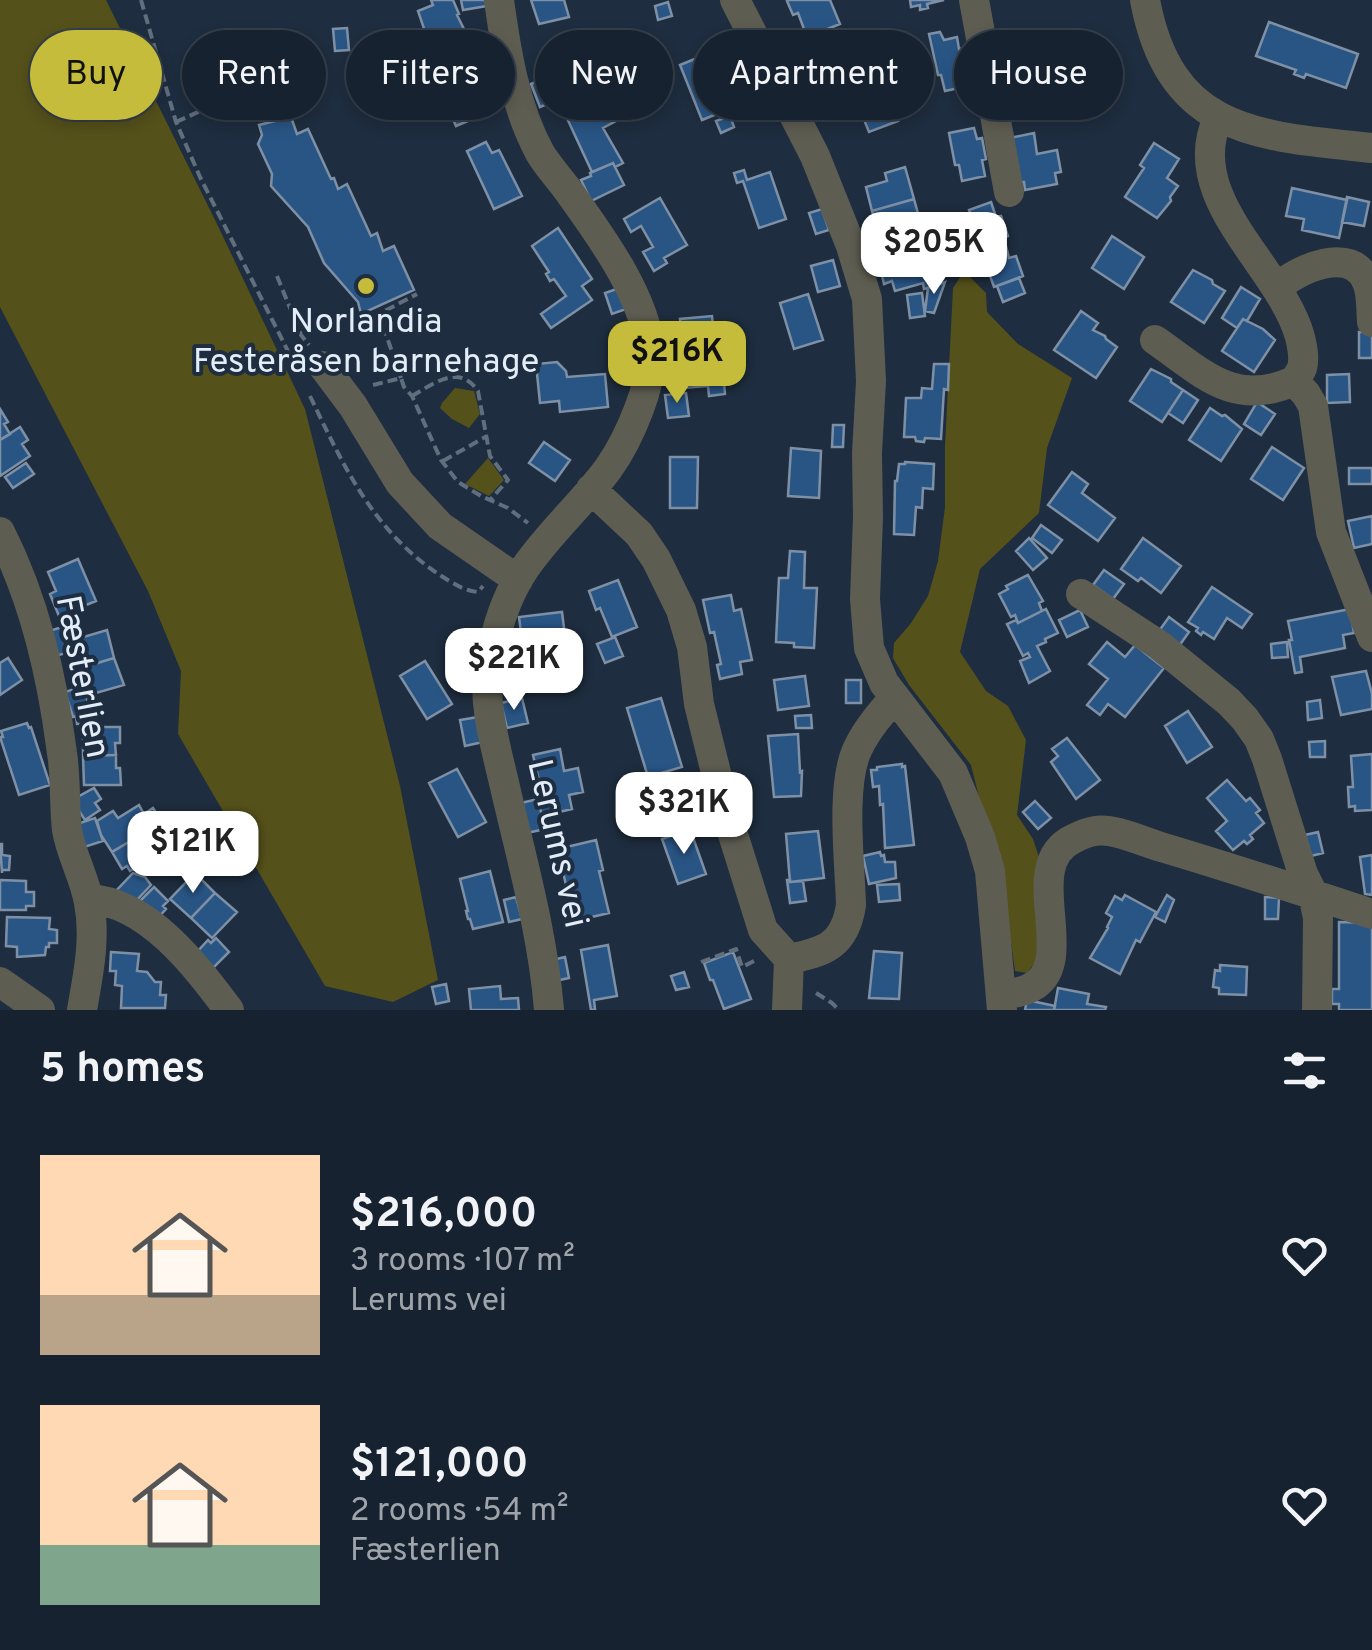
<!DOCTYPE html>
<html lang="en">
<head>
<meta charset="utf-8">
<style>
	:root { --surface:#16222f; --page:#232f3b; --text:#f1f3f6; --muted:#9ea4aa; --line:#353f4b; --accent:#c6bc3c }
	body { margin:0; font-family:Overpass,sans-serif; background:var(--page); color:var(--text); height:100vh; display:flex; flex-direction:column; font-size:38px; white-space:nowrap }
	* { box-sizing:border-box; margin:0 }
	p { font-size:32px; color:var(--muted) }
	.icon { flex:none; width:55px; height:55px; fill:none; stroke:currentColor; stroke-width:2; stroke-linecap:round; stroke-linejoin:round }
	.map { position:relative; height:1010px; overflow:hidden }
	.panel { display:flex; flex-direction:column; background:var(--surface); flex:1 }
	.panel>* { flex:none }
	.guide { position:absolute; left:30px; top:30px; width:1312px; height:90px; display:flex; gap:20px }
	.price { position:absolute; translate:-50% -85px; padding:0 22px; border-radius:20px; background:#fff; color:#222; font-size:32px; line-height:65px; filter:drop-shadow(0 2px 5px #0008) }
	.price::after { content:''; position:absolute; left:50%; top:60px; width:30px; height:22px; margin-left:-15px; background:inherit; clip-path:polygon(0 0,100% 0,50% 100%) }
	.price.on { background:var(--accent); color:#111 }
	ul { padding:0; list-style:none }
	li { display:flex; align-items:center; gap:30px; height:250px; padding:0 40px }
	li span { display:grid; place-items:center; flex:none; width:280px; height:200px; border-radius:0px; color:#555 }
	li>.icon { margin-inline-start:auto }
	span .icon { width:120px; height:120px; fill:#fffc; stroke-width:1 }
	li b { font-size:42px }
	h2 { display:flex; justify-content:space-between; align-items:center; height:120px; padding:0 40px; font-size:42px }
	.chip { padding:0 35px; border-radius:45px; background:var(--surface); box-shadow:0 5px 15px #0003,0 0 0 2px var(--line); font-size:35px; line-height:90px }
	.chip.on { background:var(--accent); color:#111 }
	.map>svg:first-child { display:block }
	.green { fill:#55511b }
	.building { fill:#295585; stroke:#7e90a5; stroke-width:2.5 }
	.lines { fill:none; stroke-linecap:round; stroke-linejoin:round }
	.path { stroke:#616e7e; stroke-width:4; stroke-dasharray:10 5; stroke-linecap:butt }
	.minor { stroke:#5e5d52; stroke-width:30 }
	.poi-dot { fill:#c6bc3c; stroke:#1e2d3f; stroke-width:4 }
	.labels { text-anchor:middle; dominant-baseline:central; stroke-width:8; stroke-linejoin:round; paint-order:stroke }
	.poi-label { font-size:35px; fill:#e3edf8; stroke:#1e2d3f }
	.street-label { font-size:35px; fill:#e3edf8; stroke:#1e2d3f }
</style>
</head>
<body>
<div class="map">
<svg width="1372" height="1010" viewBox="0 0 1372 1010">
	<rect width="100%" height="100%" fill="#1e2d3f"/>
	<path class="green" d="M0,0H106L218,226L305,409L400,786L438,980L393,1002L325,986L178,734L181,671L148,591L0,307Z
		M964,271L986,293L987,312L1018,344L1072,378L1047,448L1039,513L980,569L960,652L986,691L1008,706L1026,740L1017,815L1033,839L1041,863L1044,950L1027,973L1015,971L1006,905L971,765L909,685L893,658L894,643L911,623L928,596L938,561L945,507V446L953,288Z
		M455,388L474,391L480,414L469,428L452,419L440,408L442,403Z
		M488,458L504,480L489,496L465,484Z"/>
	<path class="building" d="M431,0H453L459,14L457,15L468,37L432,52L418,11L433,5Z
		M461,0H486L487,6L463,10Z
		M531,0H564L569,17L539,24Z
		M789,0H830L840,24L807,37L798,13L793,15L787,1Z
		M910,0H944L927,4L928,8L920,10V5L911,7Z
		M668,2L672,16L658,20L655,6Z
		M1269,22L1358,54L1346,88L1306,74L1304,78L1294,74L1296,70L1256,56Z
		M347,28L349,50L335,51L333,29Z
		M1031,31L1040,63L1034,64L1036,75L1004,81L1003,73L997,74L993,49L1020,45L1018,33Z
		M940,32L944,40L957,37L959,49L964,48L969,69L964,70L968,86L945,91L941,75H938L929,34Z
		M707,54L729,109L702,120L680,65Z
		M470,66L481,93L474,95L482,115L456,126L436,80Z
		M873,69L883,94L887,92L898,121L869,132L861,112L856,114L843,80Z
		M810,72L822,94L809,100L798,78Z
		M555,74L565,97L540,107L531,84Z
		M583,94L588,103L603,94L616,121L603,128L623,163L615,167L613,163L592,172L565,114L573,111L568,101Z
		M730,116L734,127L721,133L716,121Z
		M291,117L297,134L308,129L331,179L334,178L338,189L347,184L371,236L377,233L383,251L394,246L414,290L361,314L358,302L324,263L308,227L271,186L272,174L258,144L262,135L259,125Z
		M974,128L977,139L982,138L986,159L982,160L985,176L962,181L959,165H955L949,133Z
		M1034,133L1037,154L1057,150L1061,172L1055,173L1057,184L1025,190L1024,182H1019L1010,138Z
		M486,142L492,153L499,150L522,196L494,209L467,151Z
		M1154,143L1179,159L1167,178L1178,186L1170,197L1171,201L1157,218L1125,197L1144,168L1140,165Z
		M613,163L624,185L591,201L581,180L591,176L590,173Z
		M905,167L914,199L872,211L866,187L887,181L885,173Z
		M744,170L747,180L770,172L786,219L759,228L743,181L737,183L734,173Z
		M1292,188L1347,200L1339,238L1302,230L1304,219L1286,216Z
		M1347,197L1369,202L1364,226L1342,222Z
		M660,198L687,245L664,258L667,263L654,271L643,252L653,247L641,226L631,232L624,219Z
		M914,199L922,228L881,240L872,211Z
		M991,202L996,217L1001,216L1008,236L1004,238L1009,258L1016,256L1023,276L994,287L972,226L974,225L969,210Z
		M822,209L829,230L816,234L809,213Z
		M558,228L592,279L582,286L592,300L551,328L541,314L566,296L554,279L550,281L546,274L549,272L532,246Z
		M922,228L929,253L888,265L881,240Z
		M1112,236L1144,257L1124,289L1092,268Z
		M940,250L942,258L931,261L933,265L939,264L943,279L937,280L938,285L924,289L923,283L895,291L892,281L884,284L880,267Z
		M833,260L840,286L818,292L811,266Z
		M1193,270L1212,280L1213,284L1225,291L1204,323L1171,302Z
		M1019,278L1025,293L1003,302L997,286Z
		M945,282L934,313L925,311L928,288Z
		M1241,287L1260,299L1247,321L1243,319L1237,328L1222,318Z
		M619,288L626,309L612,314L605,293Z
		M922,293L925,316L910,318L907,295Z
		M808,294L823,340L794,349L780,303Z
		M1081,311L1098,323L1093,330L1105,336L1106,339L1117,347L1096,378L1054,350Z
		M712,316L714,337H708L711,362L722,361L725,394L709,396L708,386L684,388L679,337L682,336L680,319Z
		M1243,319L1263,329L1275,340L1254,372L1222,351Z
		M1359,332H1372V358H1359Z
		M557,362L566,371L567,377L605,374L608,407L560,412L559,401L540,403L536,364Z
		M934,364H949L948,390L944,389L941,439L925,438L924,442L916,441L915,437H904L906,398H921L922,388L932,389Z
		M1151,369L1171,379V382L1183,390L1162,422L1130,401Z
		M1349,374L1350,402L1327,403V375Z
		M1183,390L1198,400L1183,423L1168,413Z
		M686,393L689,416L668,418L665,395Z
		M1257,402L1275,414L1261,435L1244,424Z
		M1210,408L1222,416L1225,415L1242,429L1221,461L1189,440Z
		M0,409L8,422L4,424L10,434L0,440Z
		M833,425H844L843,447H832Z
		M20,427L28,440L22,444L30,456L0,476V440Z
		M544,442L570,460L555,481L529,463Z
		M1272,447L1304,468L1283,500L1251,479Z
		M791,448L821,451L819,498L788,496Z
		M670,457H698L697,508H670Z
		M905,462L934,464L933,489L923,488L922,508L916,507L914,535L894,534L895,481H897L899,464H905Z
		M26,463L34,474L13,488L5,477Z
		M1349,468H1372V484H1349Z
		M1072,472L1088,484L1082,493L1115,518L1098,541L1048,505Z
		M1372,516V544L1354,548L1348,521Z
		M1041,525L1062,540L1052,553L1032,538Z
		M1029,538L1047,558L1033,570L1016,551Z
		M1143,538L1181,566L1161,593L1141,578L1138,581L1121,569Z
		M790,551L805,552L804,588H817L814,648L794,647V643L776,642L779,578H788Z
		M78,559L96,601L59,616L50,594L56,591L48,572Z
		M1104,570L1124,584L1113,599L1093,585Z
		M1028,575L1043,601L1039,603L1042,611L1018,623L1015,615L1011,617L999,594L1008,589L1006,586Z
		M618,580L637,627L612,637L600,608L596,610L589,591Z
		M1212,587L1252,614L1242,628L1227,618L1214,639L1203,632L1201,635L1196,631L1198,628L1188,622Z
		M731,595L734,611L741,609L752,660L740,662L742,674L720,679L717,665L721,664L714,632L710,633L703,600Z
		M1046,609L1058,633L1045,639L1046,642L1037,646L1050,671L1029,683L1020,661L1030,657L1028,653L1023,656L1007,624L1016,620L1018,623Z
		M1350,609L1354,633L1343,635L1345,648L1300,657L1302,672L1295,673L1289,640H1292L1288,621Z
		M1080,610L1088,627L1067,637L1059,620Z
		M562,612L570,675L539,679L535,647L523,648L519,617Z
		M1169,617L1189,632L1179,646L1159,631Z
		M65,626L72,651L56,656L49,631Z
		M107,630L114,658L81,668L73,640Z
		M615,637L623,656L605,663L597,644Z
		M1107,642L1125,657L1135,645L1164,668L1125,717L1108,704L1100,715L1087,705L1108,679L1089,664Z
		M1287,642L1288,657L1272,658L1271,644Z
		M8,658L22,680L0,695V663Z
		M114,658L124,685L89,695L81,668Z
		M425,661L452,704L427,719L400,676Z
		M1366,671L1372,694V709L1341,715L1332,677Z
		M805,676L809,706L778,710L774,680Z
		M846,680H861V703H846Z
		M83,686L91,711L90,712L93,723L77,724L76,716L73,717L65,692Z
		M522,698L528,723L507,728L501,703Z
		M661,698L682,767L648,777L627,708Z
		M1320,700L1322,718L1308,720L1307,702Z
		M1188,711L1212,747L1187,763L1165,726Z
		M811,715L812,728H796L795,716Z
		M478,717L483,742L465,746L460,720Z
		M27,723L29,728L31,727L50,785L19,795L0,737H3L1,731Z
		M83,727H120V743H115L116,755L83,756Z
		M798,734L800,772L802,771L801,796L774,797L768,736Z
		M1067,738L1100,780L1076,799L1051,762L1058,756L1052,749Z
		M1325,741V757H1310L1309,742Z
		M560,749L564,771L578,768L583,792L569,795L572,809L542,816L538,799L543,798L533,755Z
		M1372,754V810L1355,811V806L1349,807L1348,787H1353L1351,756Z
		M116,755V768H120L121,785H84L83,756Z
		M902,764V767L905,766L914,845L885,848L883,804L880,805L879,786L873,787L871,770H877V767Z
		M457,769L486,822L458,837L429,783Z
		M1227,780L1246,801L1250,798L1260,810L1256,813L1264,823L1250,835L1253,839L1247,844L1244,841L1233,850L1216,831L1227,821L1207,798Z
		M94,788L101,799L95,803L100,810L85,820L72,800Z
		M538,799L545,829L527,833L521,803Z
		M1035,801L1051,818L1038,829L1023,812Z
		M139,805L144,814L153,808L162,822L112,852L101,835L97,821L113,811L118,818Z
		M95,818L103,841L81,848L74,825Z
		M162,822L173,844L130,871L127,866L122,869L112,852Z
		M690,829L706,874L678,884L662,839Z
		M818,831L824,878L790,882L786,834Z
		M1318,832L1323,853L1311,856L1305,835Z
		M596,840L603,870L599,871L609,913L579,920L576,907L571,908L558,849Z
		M0,844H2V855L10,856L9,870H2V873Z
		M880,852L881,856L884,855L885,862H895L896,878L869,884L863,856Z
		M1372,855V895L1365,894L1360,857Z
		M490,871L503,922L473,929L470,919H468L466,911H468L460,879Z
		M133,873L145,877L151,885L134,903L115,892Z
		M195,873L215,893L191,918L170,899Z
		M0,880L26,881V892H34V906H26V910H0Z
		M787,880H790V882L803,881L806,901L790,903Z
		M899,884L900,900L879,902L877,885Z
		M154,887L168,901L163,906L166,909L156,920L138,903Z
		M215,893L237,912L212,938L191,918Z
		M1125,895L1156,912L1140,942L1136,940L1120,974L1090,958L1108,928L1107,927L1112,917L1106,913L1115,896L1122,900Z
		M1167,895L1174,900L1165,922L1155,917Z
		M516,897L522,919L509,922L504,900Z
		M1265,897L1279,898L1278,919H1265Z
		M7,917L50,918L49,929L57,930V943H49V947H46L45,955L17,957V947L6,946Z
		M1339,922L1372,923V1010H1339V1004H1332V989H1339Z
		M216,938L229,952L213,968L197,952L208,940L211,943Z
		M608,945L617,996L594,1000L595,1009L591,1010L581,950Z
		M874,951L902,953L899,999L869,998Z
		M111,952L139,954L137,971L147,972L155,982H161L160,995H166L165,1008H121L122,986L115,985L116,971H110Z
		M733,952L751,999L724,1009L713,980H710L704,963Z
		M565,957L569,978L555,981L552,960Z
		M1220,965L1247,967L1246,995L1219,994V988L1213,987L1215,970L1220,971Z
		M684,972L689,987L676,990L671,976Z
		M446,984L449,1001L436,1004L432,987Z
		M500,986L501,999L518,998L519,1010H471L469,989Z
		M1058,988L1089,994L1087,1004L1106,1007L1105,1010H1054Z
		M1027,1000L1055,1006L1054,1010H1025Z"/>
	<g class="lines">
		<path class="path" d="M141,0L176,122L200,177L295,365
			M176,122L271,79
			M277,276L301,335L309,345
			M401,378L379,314L417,294
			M373,385L401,378L404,387L412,396L441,460L458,482L481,496L508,508L528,523
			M310,396C344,467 374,533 443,577C454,584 465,591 478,592L483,586
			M412,396C433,384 459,363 478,391L490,456L508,480L491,499
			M443,461L487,436
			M701,962L736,949L742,967L754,961
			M816,993L832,1003L839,1010"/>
		<path class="minor" d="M499,0C506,51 515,107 540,153C549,168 562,181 572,196C602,238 645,297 650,350C651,370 646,391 639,409C631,430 621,451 608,469C582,504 549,533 525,568C506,596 497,627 490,660C481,700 496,747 505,787C522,861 543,934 549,1010
			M735,0L815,156L851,246L867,299L871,381L867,453L868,517L865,599L869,648L884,683L953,773L980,837L990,871L1002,1010
			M974,0L1009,192
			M1145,0C1170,134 1258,136 1372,148
			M1218,118C1181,199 1280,265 1300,337C1302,346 1305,358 1302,368C1300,373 1297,377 1294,381L1306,394L1313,406L1331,532L1372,637
			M1277,288C1297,269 1353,244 1367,282C1372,293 1371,310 1372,322
			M1155,340C1203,373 1233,408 1294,381
			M323,366L353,406L400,483L440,526L518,580
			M591,489L639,534L656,559L681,610L692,647L699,704L725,809L763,930L789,959L787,1010
			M0,532C35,601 52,676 62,753C66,778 64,804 67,830C71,855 85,878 89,903C96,939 88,975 82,1010
			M1081,594L1159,645L1229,702L1245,719L1259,739L1267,759L1303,874L1313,894L1318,918L1317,1010
			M89,899C148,902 196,966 229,1010
			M789,959C825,952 845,945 851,905C850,864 840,784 858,748C867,729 881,713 895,697
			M0,982L40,1010
			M1001,994C1011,993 1021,993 1030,988C1082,963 1017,866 1073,839C1079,836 1088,832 1095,831C1115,828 1141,841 1161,847C1232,868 1302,891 1372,914"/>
	</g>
	<circle class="poi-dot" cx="366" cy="286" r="10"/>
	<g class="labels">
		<g class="poi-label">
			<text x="366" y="323">Norlandia<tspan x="366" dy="40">Festeråsen barnehage</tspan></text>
		</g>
		<g class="street-label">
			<text transform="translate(81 677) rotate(79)">Fæsterlien</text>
			<text transform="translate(556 844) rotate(77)">Lerums vei</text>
		</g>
	</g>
</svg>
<b class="price" style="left:934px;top:297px">$205K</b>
<b class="price on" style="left:677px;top:406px">$216K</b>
<b class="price" style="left:514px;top:713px">$221K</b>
<b class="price" style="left:684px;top:857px">$321K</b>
<b class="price" style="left:193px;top:896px">$121K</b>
<div class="guide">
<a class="chip on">Buy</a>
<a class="chip">Rent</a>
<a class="chip">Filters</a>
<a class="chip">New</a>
<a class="chip">Apartment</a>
<a class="chip">House</a>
</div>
</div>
<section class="panel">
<h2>5 homes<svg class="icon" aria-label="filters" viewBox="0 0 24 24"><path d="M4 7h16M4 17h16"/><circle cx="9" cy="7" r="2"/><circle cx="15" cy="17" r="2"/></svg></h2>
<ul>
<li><span style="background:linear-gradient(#ffd9b3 70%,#b9a48a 0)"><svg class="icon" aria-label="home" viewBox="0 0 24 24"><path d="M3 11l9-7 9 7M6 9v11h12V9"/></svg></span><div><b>$216,000</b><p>3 rooms · 107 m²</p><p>Lerums vei</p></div><svg class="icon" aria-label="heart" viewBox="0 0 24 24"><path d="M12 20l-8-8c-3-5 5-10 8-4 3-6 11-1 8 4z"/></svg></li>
<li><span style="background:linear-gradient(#ffd9b3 70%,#7fa58c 0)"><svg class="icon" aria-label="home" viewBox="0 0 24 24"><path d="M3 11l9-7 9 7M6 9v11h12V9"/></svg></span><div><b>$121,000</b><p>2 rooms · 54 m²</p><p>Fæsterlien</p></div><svg class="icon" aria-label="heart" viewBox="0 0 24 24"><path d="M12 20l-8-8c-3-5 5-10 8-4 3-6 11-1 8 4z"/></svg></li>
</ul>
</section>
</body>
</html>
